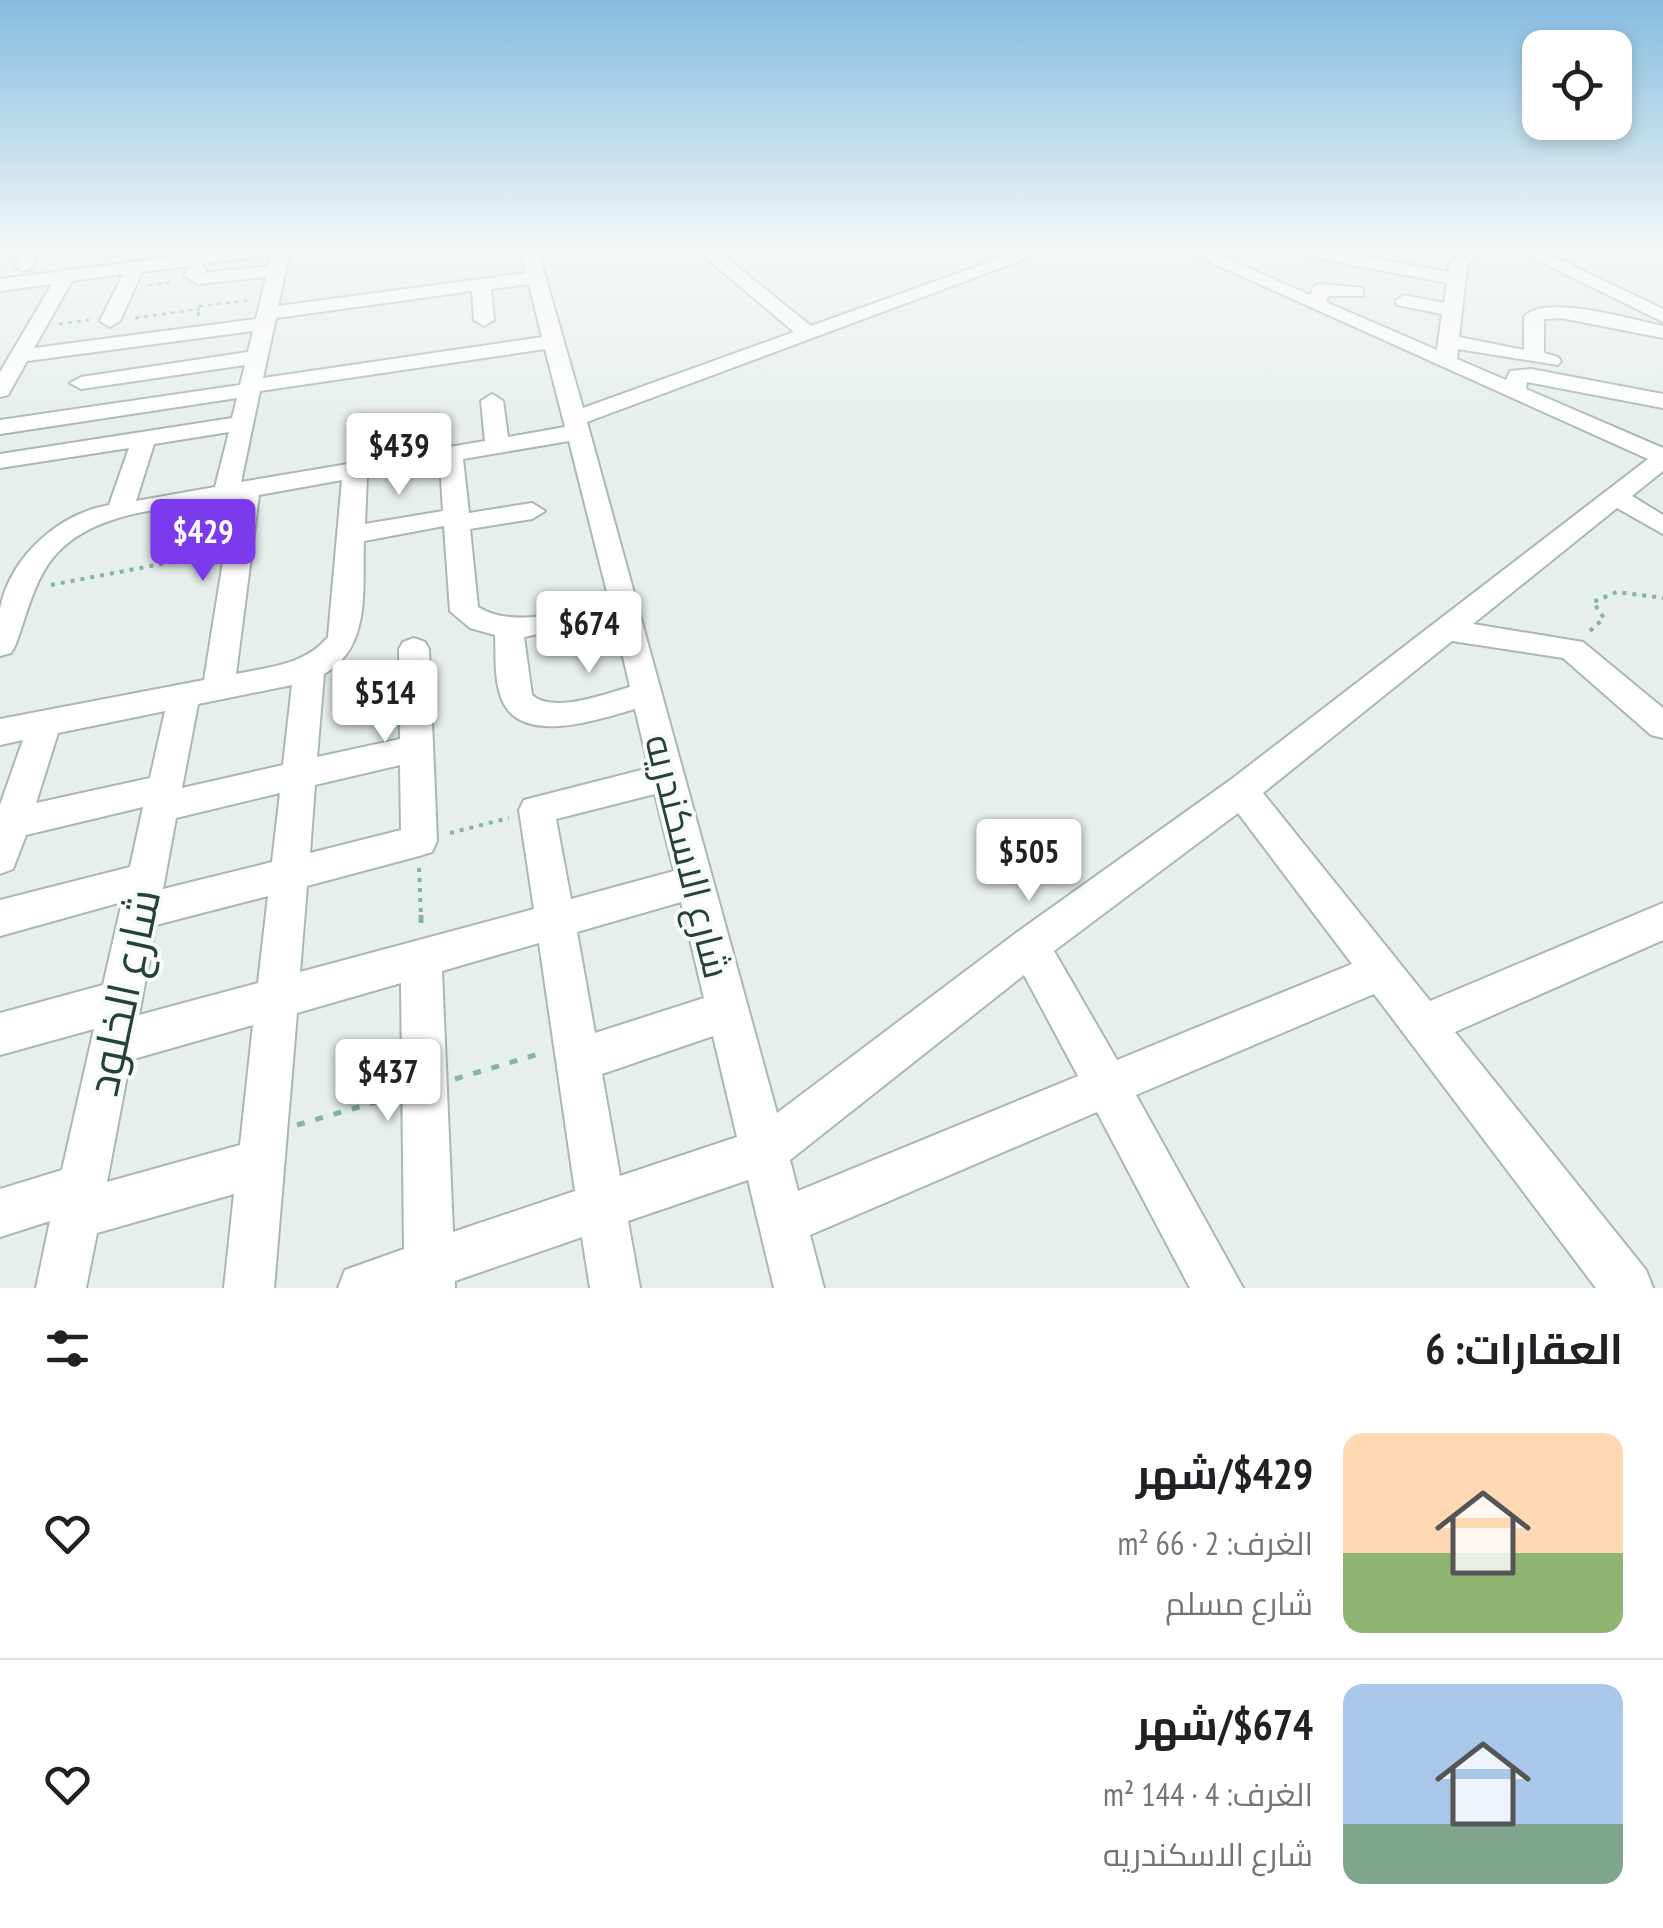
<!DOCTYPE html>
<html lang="ar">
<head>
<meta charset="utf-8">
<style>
	:root { --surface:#fff; --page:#f2f2f2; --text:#202124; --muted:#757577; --line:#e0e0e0; --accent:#7c3aed }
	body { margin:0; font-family:"PT Sans Narrow",Cairo,sans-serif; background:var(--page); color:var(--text); direction:rtl; height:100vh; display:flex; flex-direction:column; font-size:38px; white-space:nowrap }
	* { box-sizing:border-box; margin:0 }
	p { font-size:32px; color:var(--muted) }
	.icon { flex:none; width:55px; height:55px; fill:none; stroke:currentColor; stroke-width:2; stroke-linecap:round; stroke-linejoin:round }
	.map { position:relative; height:1288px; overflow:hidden; direction:ltr }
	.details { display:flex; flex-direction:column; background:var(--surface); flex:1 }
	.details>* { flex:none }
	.buttons { position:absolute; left:1522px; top:30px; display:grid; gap:20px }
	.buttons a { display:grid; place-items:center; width:110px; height:110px; border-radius:20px; background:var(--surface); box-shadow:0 5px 15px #0003; font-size:50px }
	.price { position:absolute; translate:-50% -85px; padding:0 22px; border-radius:10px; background:#fff; color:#222; font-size:32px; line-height:65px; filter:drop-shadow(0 2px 5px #0008) }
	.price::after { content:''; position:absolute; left:50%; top:60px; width:30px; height:22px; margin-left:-15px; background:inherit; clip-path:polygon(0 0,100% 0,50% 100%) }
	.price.on { background:var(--accent); color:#fff }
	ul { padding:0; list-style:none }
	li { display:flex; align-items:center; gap:30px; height:250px; padding:0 40px }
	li+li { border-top:2px solid var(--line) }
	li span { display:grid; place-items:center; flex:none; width:280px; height:200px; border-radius:20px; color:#555 }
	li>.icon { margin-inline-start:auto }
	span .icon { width:120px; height:120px; fill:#fffc; stroke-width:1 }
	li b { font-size:42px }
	h2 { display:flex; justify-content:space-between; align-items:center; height:120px; padding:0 40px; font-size:42px }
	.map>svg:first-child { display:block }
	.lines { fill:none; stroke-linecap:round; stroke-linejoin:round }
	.minor-casing { stroke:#a8b8b2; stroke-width:4 }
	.path-far2 { stroke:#86b3a5; stroke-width:2.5; stroke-dasharray:4 5; stroke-linecap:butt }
	.path-far1 { stroke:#86b3a5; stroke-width:4; stroke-dasharray:4 6; stroke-linecap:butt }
	.path { stroke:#86b3a5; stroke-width:5; stroke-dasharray:8 11; stroke-linecap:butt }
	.minor { fill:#fff; fill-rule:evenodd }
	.labels { text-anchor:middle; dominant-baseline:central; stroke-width:8; stroke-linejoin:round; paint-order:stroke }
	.street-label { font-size:38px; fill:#24423a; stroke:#f7fbf9 }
	.near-street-label { font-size:45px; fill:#24423a; stroke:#f7fbf9 }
</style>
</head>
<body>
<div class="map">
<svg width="1663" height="1288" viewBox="0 0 1663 1288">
	<rect width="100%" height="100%" fill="#e6efeb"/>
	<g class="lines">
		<g class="minor-casing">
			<path id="minor" d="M24,251H42L29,270L23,271L14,266Z
				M221,251H271L262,256L200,264L206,269L203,273L269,266L272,251H290L278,306L526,273L520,251H538L583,408L794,332L698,251H718L811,326L1020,251H1046L587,422L777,1113L1016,933L1229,781L1648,459L1186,251H1210L1310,295L1314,286L1321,284L1363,288V296H1328L1326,302L1437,350L1442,314L1397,305L1395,301L1404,295L1444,303L1447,283L1306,256L1297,251H1335L1448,272L1449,265L1462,251H1481L1467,266L1459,337L1524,350V317C1544,293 1633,320 1663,326V338L1561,318L1544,319V353L1558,357L1561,361L1558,365L1458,349L1457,359L1506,380L1510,371L1531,369L1663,394V408L1527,382L1526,389L1663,448V471L1632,496L1663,515V534L1617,508L1473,624L1583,642L1663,708V738L1651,735L1563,658L1452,641L1263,793L1430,1001L1663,903V940L1455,1032L1646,1270L1653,1288H1596L1374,994L1136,1095L1243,1288H1190L1097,1112L810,1235L824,1288H774L748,1180L628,1221L640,1288H590L582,1237L455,1281V1288H338L345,1270L404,1249L401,983L297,1013L274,1288H224L234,1194L97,1233L86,1288H36L50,1221L0,1237V1189L62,1170L94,1029L0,1055V1013L103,985L122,902L0,936V900L130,867L143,807L26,835L13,869L0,874V805L23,740L0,745V719L204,680L233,499C173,509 92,508 52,559C33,583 26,618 15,646L11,653L0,656C0,642 0,623 0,609C10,557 58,514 109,505L129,448L0,468V454L232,418L237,398L0,434V420L240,385L245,365L81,389L70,383L81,377L248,352L253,331L27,361L8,395L0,397V372L52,284L0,291V279ZM190,266L184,275L198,284L266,277L256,319L34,348L72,281L123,274L100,321L110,327L120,321L142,272ZM529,284L542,337L263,378L276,318L472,291L474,320L484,326L494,320L491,289ZM545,349L565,427L508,437L503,401L492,394L481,401L485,441L241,482L260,391ZM229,432L215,487L136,501L154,444ZM569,441L609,600C569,610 516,630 478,607L470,529L532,519L545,511L532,503L469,513L463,459ZM440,463L443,511L365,524L367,476ZM342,480L328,637C305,665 269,667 236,674L259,495ZM444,526L450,611L470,628L495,635C496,655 494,678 501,697C518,748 599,719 635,709L649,768L524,800L519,810L534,909L300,972L307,886L419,856L432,852L437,841L429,649L425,642L414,638L403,642L399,649L400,739L317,757L324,674C372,647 362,588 364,541ZM614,618L630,687C605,694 553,714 532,695L524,637ZM292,685L283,765L182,788L198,704ZM165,711L150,778L36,803L58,733ZM400,765L401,830L310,853L315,785ZM280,793L272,862L163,889L176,818ZM655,794L674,871L571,899L556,819ZM1238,813L1352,964L1117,1060L1054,951ZM268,896L258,983L139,1015L156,925ZM681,902L704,998L595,1033L577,932ZM539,943L575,1191L453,1232L442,971ZM1024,975L1078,1076L798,1191L790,1160ZM253,1025L240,1145L107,1182L130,1060ZM713,1036L737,1137L620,1176L602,1074Z
				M1519,251H1542L1663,309V322Z"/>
		</g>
		<path class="path-far2" d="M148,285L173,282
			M198,316L200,306L251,300
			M135,318L200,309
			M59,324L89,320"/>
		<path class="path-far1" d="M51,585L214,554
			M1590,631L1604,618L1593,602L1617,592L1663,598
			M450,833L509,818
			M419,868L421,917"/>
		<path class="path" d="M421,915V928
			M455,1079L542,1053
			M297,1125L393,1097"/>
		<use href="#minor" class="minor"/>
	</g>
	<linearGradient id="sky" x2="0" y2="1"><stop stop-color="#84bce0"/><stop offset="0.58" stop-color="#f4f8f6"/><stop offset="1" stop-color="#f4f8f6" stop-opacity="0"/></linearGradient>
	<rect width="1663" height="431" fill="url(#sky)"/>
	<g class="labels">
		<g class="street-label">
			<text transform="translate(689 856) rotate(76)">شارع الاسكندريه</text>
		</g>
		<g class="near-street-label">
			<text transform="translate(122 992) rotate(-78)">شارع الخلود</text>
		</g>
	</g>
</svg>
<div class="buttons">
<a><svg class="icon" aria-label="locate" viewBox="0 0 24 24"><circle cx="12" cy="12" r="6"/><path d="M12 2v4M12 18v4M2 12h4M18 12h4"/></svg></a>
</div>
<b class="price" style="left:399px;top:498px">$439</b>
<b class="price on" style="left:203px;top:584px">$429</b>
<b class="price" style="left:589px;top:676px">$674</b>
<b class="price" style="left:385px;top:745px">$514</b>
<b class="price" style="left:1029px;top:904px">$505</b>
<b class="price" style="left:388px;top:1124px">$437</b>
</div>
<section class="details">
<h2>العقارات: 6<svg class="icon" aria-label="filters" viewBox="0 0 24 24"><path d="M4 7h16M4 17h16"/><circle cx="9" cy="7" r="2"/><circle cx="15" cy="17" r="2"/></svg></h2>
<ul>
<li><span style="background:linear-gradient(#ffd9b3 60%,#8fb573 0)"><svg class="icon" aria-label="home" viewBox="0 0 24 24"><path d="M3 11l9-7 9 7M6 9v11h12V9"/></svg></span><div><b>$429/شهر</b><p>الغرف: 2 · 66 m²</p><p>شارع مسلم</p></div><svg class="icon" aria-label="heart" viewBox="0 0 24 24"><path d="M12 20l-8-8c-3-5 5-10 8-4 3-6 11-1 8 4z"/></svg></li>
<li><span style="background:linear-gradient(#a9c7e8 70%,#7fa58c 0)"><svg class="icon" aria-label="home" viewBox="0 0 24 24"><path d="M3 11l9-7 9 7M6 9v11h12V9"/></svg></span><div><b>$674/شهر</b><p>الغرف: 4 · 144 m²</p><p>شارع الاسكندريه</p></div><svg class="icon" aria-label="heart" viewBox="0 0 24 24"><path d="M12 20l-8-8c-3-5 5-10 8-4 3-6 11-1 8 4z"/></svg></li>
</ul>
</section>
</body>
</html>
